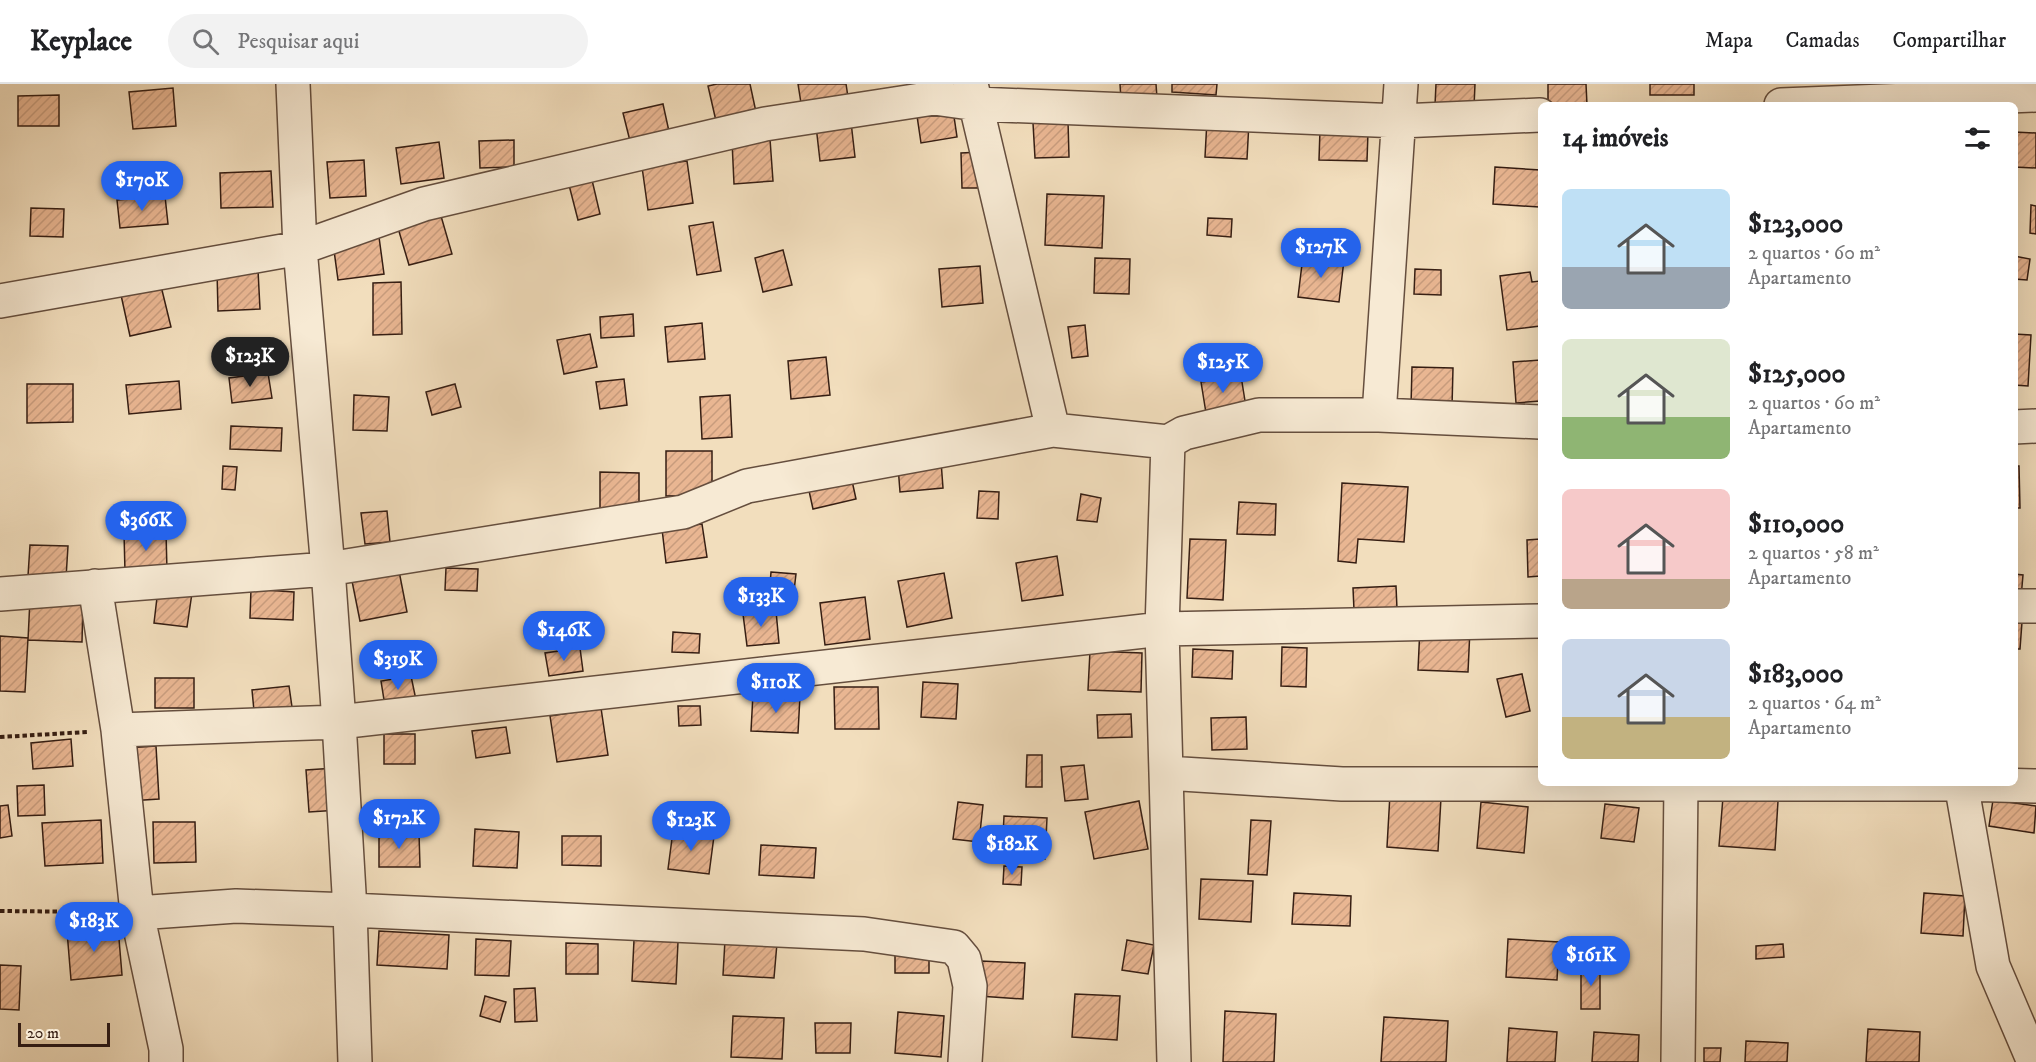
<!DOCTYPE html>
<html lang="pt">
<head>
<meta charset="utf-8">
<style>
	:root { --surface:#fff; --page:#f2f2f2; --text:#202124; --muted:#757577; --line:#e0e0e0; --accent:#2563eb }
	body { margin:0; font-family:"IM FELL DW Pica",serif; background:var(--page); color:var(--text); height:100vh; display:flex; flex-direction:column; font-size:22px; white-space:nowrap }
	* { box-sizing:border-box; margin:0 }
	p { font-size:20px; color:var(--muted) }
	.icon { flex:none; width:33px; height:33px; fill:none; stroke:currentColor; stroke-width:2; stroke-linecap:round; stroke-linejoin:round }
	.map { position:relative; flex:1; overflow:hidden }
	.side { position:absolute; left:1538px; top:18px; width:480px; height:684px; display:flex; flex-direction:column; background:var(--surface); border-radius:9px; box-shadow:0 6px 24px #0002 }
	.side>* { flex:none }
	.scale { position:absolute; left:18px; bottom:15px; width:92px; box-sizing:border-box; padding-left:6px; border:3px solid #361e13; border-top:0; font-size:16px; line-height:21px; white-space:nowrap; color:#361e13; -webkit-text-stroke:4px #f7ead4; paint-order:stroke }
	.price { position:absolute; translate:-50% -51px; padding:0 14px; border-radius:21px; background:var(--accent); color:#fff; font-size:20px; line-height:39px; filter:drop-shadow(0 2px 3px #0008) }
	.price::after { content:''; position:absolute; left:50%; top:36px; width:18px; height:14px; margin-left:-9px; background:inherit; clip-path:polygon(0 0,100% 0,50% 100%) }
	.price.current { background:#222; color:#fff }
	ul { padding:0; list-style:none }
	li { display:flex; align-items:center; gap:18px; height:150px; padding:0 24px }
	li span { display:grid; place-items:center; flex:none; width:168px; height:120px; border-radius:9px; color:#555 }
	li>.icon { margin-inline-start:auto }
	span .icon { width:72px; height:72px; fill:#fffc; stroke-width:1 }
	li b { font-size:26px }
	h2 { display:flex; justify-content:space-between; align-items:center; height:72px; padding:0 24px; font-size:26px }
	header { display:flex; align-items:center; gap:36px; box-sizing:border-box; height:84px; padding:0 30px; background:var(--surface); border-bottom:2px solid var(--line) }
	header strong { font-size:28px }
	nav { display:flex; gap:33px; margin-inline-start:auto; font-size:21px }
	.search { width:420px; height:54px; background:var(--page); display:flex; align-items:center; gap:15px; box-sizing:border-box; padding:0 21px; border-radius:33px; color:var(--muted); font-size:22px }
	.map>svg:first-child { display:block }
	.building { fill:url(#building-hatch); stroke:#361e13; stroke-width:1.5 }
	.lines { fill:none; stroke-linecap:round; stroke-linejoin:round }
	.minor-casing { stroke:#654e3e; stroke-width:36 }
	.path { stroke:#361e13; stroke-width:4; stroke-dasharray:4.5 3; stroke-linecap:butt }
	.minor { stroke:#f7ead4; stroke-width:33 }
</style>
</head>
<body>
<header>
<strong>Keyplace</strong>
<div class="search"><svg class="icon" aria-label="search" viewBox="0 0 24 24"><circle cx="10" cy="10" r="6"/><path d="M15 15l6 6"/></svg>Pesquisar aqui</div>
<nav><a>Mapa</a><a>Camadas</a><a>Compartilhar</a></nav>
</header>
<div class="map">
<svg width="2036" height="978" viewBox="0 0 2036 978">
	<defs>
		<pattern id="building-hatch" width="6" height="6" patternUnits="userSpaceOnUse" patternTransform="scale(1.5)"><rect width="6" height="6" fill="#e9b692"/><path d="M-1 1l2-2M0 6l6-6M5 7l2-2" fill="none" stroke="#c89c7d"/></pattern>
	</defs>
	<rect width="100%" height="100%" fill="#f2debd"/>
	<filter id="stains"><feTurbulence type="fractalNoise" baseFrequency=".00333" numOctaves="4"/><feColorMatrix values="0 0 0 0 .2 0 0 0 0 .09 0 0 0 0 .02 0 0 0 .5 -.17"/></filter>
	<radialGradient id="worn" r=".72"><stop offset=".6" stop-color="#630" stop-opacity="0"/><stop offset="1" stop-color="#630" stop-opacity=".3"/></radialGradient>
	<path class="building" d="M717,0H750L756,28L716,37L708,2Z
		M798,0H846L848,13L801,19Z
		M1120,0H1156L1157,14L1121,16Z
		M1172,0H1217L1216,11L1172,8Z
		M1436,0H1475L1474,23L1435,21Z
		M1548,0H1586L1587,21H1548Z
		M1650,0H1694V11H1650Z
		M173,4L176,42L133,45L129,8Z
		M59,11V42H18V12Z
		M952,19L957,53L921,59L916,25Z
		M663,20L670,52L631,61L623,29Z
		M1207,36L1249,38L1247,75L1205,73Z
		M1068,37L1069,73L1035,74L1033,39Z
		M851,38L855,73L820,77L816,42Z
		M1320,46L1368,48L1367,77L1319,76Z
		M2014,48L2036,49V84L2014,83Z
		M770,55L773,97L734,100L732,57Z
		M514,56V83L480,84L479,57Z
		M439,58L444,94L401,100L396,64Z
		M981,68L982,104H962L961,69Z
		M364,76L366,112L330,114L327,78Z
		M687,77L693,119L648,126L642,83Z
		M1495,83L1540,86L1539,123L1493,120Z
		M271,87L273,123L221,124L220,89Z
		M592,96L600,130L578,136L569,101Z
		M1047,110L1104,112L1102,164L1045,161Z
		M165,112L168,140L120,144L117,116Z
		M2031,121L2036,122V150L2030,149Z
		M31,124L64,125L63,153L30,152Z
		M441,132L452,170L409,181L398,144Z
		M1208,134L1232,135L1231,153L1207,151Z
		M713,138L721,187L697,191L689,142Z
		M379,153L384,190L338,196L333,159Z
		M783,166L792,201L763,208L755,174Z
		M1303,172L1344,176L1339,218L1298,213Z
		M2014,172L2030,175L2027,196L2014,195Z
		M1095,174L1130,175L1129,210L1094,209Z
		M980,182L983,219L942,223L939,185Z
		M1415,185L1441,186V211L1414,210Z
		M258,186L260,225L218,227L217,187Z
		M1530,188L1532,198L1540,197V242L1507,246L1500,192Z
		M401,198L402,250L373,251V199Z
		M161,202L171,243L130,252L121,211Z
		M633,230L634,252L601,254L600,233Z
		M702,239L705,275L668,278L665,243Z
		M1085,241L1088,272L1072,274L1068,243Z
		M590,250L597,283L564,290L557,256Z
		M2014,250L2031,251L2028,302L2014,301Z
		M826,273L830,311L791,315L788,277Z
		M1540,276V317L1516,319L1513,278Z
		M1412,283L1453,284L1452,323L1411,322Z
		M268,289L272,314L232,319L229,294Z
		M1241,292L1246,323L1206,329L1201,298Z
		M624,295L627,321L600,325L596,298Z
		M179,297L181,325L129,330L126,301Z
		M27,300H73V338L27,339Z
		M455,300L461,323L432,331L426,308Z
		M354,311L389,313L387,347L353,346Z
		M730,311L732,353L702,355L700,313Z
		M231,342L282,344L281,367L230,365Z
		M666,367H712V411L666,412Z
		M941,377L943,404L900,408L898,382Z
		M223,382L237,383L235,406L222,405Z
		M2014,382H2019L2020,424H2014Z
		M849,383L856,415L813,425L806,393Z
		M600,388L639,389V427L600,426Z
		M1342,399L1408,403L1404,458L1358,455L1356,479L1338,477Z
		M979,407L999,408L998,435L977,434Z
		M1081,410L1101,414L1097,438L1077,436Z
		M1239,418L1276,420L1275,451L1237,450Z
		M387,427L390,458L365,460L361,429Z
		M702,440L707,473L666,479L662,445Z
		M166,448L167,487L125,488L124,449Z
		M1190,455L1226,456L1223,516L1187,514Z
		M1540,455V492L1528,493L1527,456Z
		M30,461L68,462L66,494L28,492Z
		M1057,472L1063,511L1022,517L1016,479Z
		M446,484L478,485L477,507L445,506Z
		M399,487L407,528L360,537L352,497Z
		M771,488L796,490L793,515L769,513Z
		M944,489L952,534L907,543L898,497Z
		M2014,490L2023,491L2021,514L2014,513Z
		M1396,502L1397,525L1354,526L1353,504Z
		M158,505L192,509L187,543L154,539Z
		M251,505L294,508L293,536L250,534Z
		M865,513L870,555L825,561L820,519Z
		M30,515L83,517L82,558L28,556Z
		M776,527L779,559L747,562L743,530Z
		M2014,537L2022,538L2020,565H2014Z
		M1420,543L1470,545L1468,588L1418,586Z
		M673,548L700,550L699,569L672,568Z
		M0,552L28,554L25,608L0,607Z
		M1282,563L1307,564L1306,603L1281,602Z
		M580,564L583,587L549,592L545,569Z
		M1193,565L1233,567L1232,595L1192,593Z
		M1090,567L1142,569L1141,608L1088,606Z
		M1522,590L1530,627L1506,633L1497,595Z
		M411,592L416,616L385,622L381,597Z
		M155,594H194V624H155Z
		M923,598L958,600L956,635L921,633Z
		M289,602L292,623L254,627L252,606Z
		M834,603H878L879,645H835Z
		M753,610L800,612L798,649L751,647Z
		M678,622H700L701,641L679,642Z
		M601,624L608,671L557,678L550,632Z
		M1131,630L1132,653L1098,654L1097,631Z
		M1246,633L1247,665L1212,666L1211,634Z
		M506,643L510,669L476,674L472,647Z
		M384,650H415V680H384Z
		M71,655L73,682L33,685L31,659Z
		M156,662L159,715L129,717L126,664Z
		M1027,671H1042V703H1026Z
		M1084,681L1088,715L1065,717L1061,683Z
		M335,684L339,726L309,728L306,686Z
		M44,701L45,731L18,732L17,702Z
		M1390,710L1441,714L1438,767L1387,763Z
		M1723,713L1778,717L1775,766L1719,762Z
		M1993,716L2036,722L2034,749L1989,742Z
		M1139,717L1148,765L1094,775L1085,728Z
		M958,718L983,721L979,758L953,755Z
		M1481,718L1528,723L1524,769L1477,764Z
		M1605,720L1639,724L1634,758L1601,754Z
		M8,721L12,752L0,754V722Z
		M1004,732L1047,734L1045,775L1002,773Z
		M101,736L103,779L45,782L42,739Z
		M1251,736L1271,737L1267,791L1248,790Z
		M153,738H195L196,778L154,779Z
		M475,745L519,748L517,784L473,782Z
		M673,747L714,752L709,790L668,785Z
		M379,749H419L420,783H379Z
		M562,752H601V782L562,781Z
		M761,761L816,764L814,794L759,791Z
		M1004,782L1022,783L1021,801L1003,800Z
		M1201,795L1253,797L1251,838L1199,835Z
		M1294,809L1351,812L1350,842L1292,840Z
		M1924,809L1965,812L1963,852L1921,849Z
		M118,843L122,891L71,896L67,847Z
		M379,847L449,851L447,885L377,881Z
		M476,855L511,857L509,892L475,891Z
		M1508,855L1559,858L1557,896L1506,893Z
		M634,856L678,858L676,900L632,897Z
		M725,856L777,859L774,894L723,891Z
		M1127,856L1154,861L1148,890L1122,886Z
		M566,859L598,860V890H566Z
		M1783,860L1784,873L1756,875V862Z
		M929,866V889H895V867Z
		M981,877L1025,879L1023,915L979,912Z
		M1581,880H1600V925H1581Z
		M0,881L21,882L19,926L0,925Z
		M535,904L537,937L515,938L514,905Z
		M1075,910L1120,912L1117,956L1072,953Z
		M485,912L506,918L500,938L480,932Z
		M1225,927L1276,930L1274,978H1223Z
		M898,928L944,932L941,973L895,969Z
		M733,932L784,934L782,975L731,973Z
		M1384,933L1448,937L1446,978H1381Z
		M815,939H851L850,969H816Z
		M1509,944L1557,948L1555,978H1507Z
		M1868,945L1920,948L1919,978H1866Z
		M1594,948L1639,951L1638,978H1592Z
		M1746,957L1788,959L1787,978H1745Z
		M1704,964H1721L1720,978H1704Z"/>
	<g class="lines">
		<g class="minor-casing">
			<path id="minor" d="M293,0L300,164L328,485L339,638L350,826L355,978
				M971,0L1053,346
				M1781,21L2036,11
				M0,217L300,164L424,120L765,40L934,14L977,20L1400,37L1540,31
				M1379,331L1401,0
				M2014,343L2036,342
				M1168,358L1162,545L1174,978
				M95,502L118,646L137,829L166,965V978
				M0,510L328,485L683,428L747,402L1053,346L1168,358L1184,349L1259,331H1379L1540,338
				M2014,522H2036
				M118,646L339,638L1162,545L1540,537
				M1166,689L1342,700H1961L2036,702
				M1961,699L1993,882L2034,978
				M137,829L236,822L350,826L864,850L954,863L964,875L970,902L965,978
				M1678,978L1681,699"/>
		</g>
		<path class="path" d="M0,653L87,648
			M0,827L106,828"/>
		<use href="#minor" class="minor"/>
	</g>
	<rect width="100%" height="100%" filter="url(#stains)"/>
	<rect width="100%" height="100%" fill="url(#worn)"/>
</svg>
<div class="scale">20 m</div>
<b class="price" style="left:142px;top:128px">$170K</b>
<b class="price" style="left:1321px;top:195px">$127K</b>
<b class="price current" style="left:250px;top:304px">$123K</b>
<b class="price" style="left:1223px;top:310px">$125K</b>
<b class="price" style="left:146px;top:468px">$366K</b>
<b class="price" style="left:761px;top:544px">$133K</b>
<b class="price" style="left:564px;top:578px">$146K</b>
<b class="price" style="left:398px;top:607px">$319K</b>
<b class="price" style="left:776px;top:630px">$110K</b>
<b class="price" style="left:399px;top:766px">$172K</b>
<b class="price" style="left:691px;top:768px">$123K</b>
<b class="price" style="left:1012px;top:792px">$182K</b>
<b class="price" style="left:94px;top:869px">$183K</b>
<b class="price" style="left:1591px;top:903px">$161K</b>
<section class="side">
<h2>14 imóveis<svg class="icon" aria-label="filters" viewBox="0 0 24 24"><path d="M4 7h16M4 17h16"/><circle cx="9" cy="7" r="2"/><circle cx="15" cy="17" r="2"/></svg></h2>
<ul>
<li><span style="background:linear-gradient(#bfe0f5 65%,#9aa5b1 0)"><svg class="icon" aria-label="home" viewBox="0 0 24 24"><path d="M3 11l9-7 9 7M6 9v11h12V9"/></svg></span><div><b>$123,000</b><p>2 quartos · 60 m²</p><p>Apartamento</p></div></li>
<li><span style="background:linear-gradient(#dfe7d0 65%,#8fb573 0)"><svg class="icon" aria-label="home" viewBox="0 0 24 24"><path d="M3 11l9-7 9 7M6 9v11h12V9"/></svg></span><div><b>$125,000</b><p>2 quartos · 60 m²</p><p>Apartamento</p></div></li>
<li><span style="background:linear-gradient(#f6c9c9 75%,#b9a48a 0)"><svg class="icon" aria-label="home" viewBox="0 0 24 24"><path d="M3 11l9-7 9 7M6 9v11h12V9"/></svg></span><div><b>$110,000</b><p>2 quartos · 58 m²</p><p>Apartamento</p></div></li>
<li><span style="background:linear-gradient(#c9d6e8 65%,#c2b280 0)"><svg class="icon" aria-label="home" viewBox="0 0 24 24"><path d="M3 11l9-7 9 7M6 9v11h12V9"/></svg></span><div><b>$183,000</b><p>2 quartos · 64 m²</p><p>Apartamento</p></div></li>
</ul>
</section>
</div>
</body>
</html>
